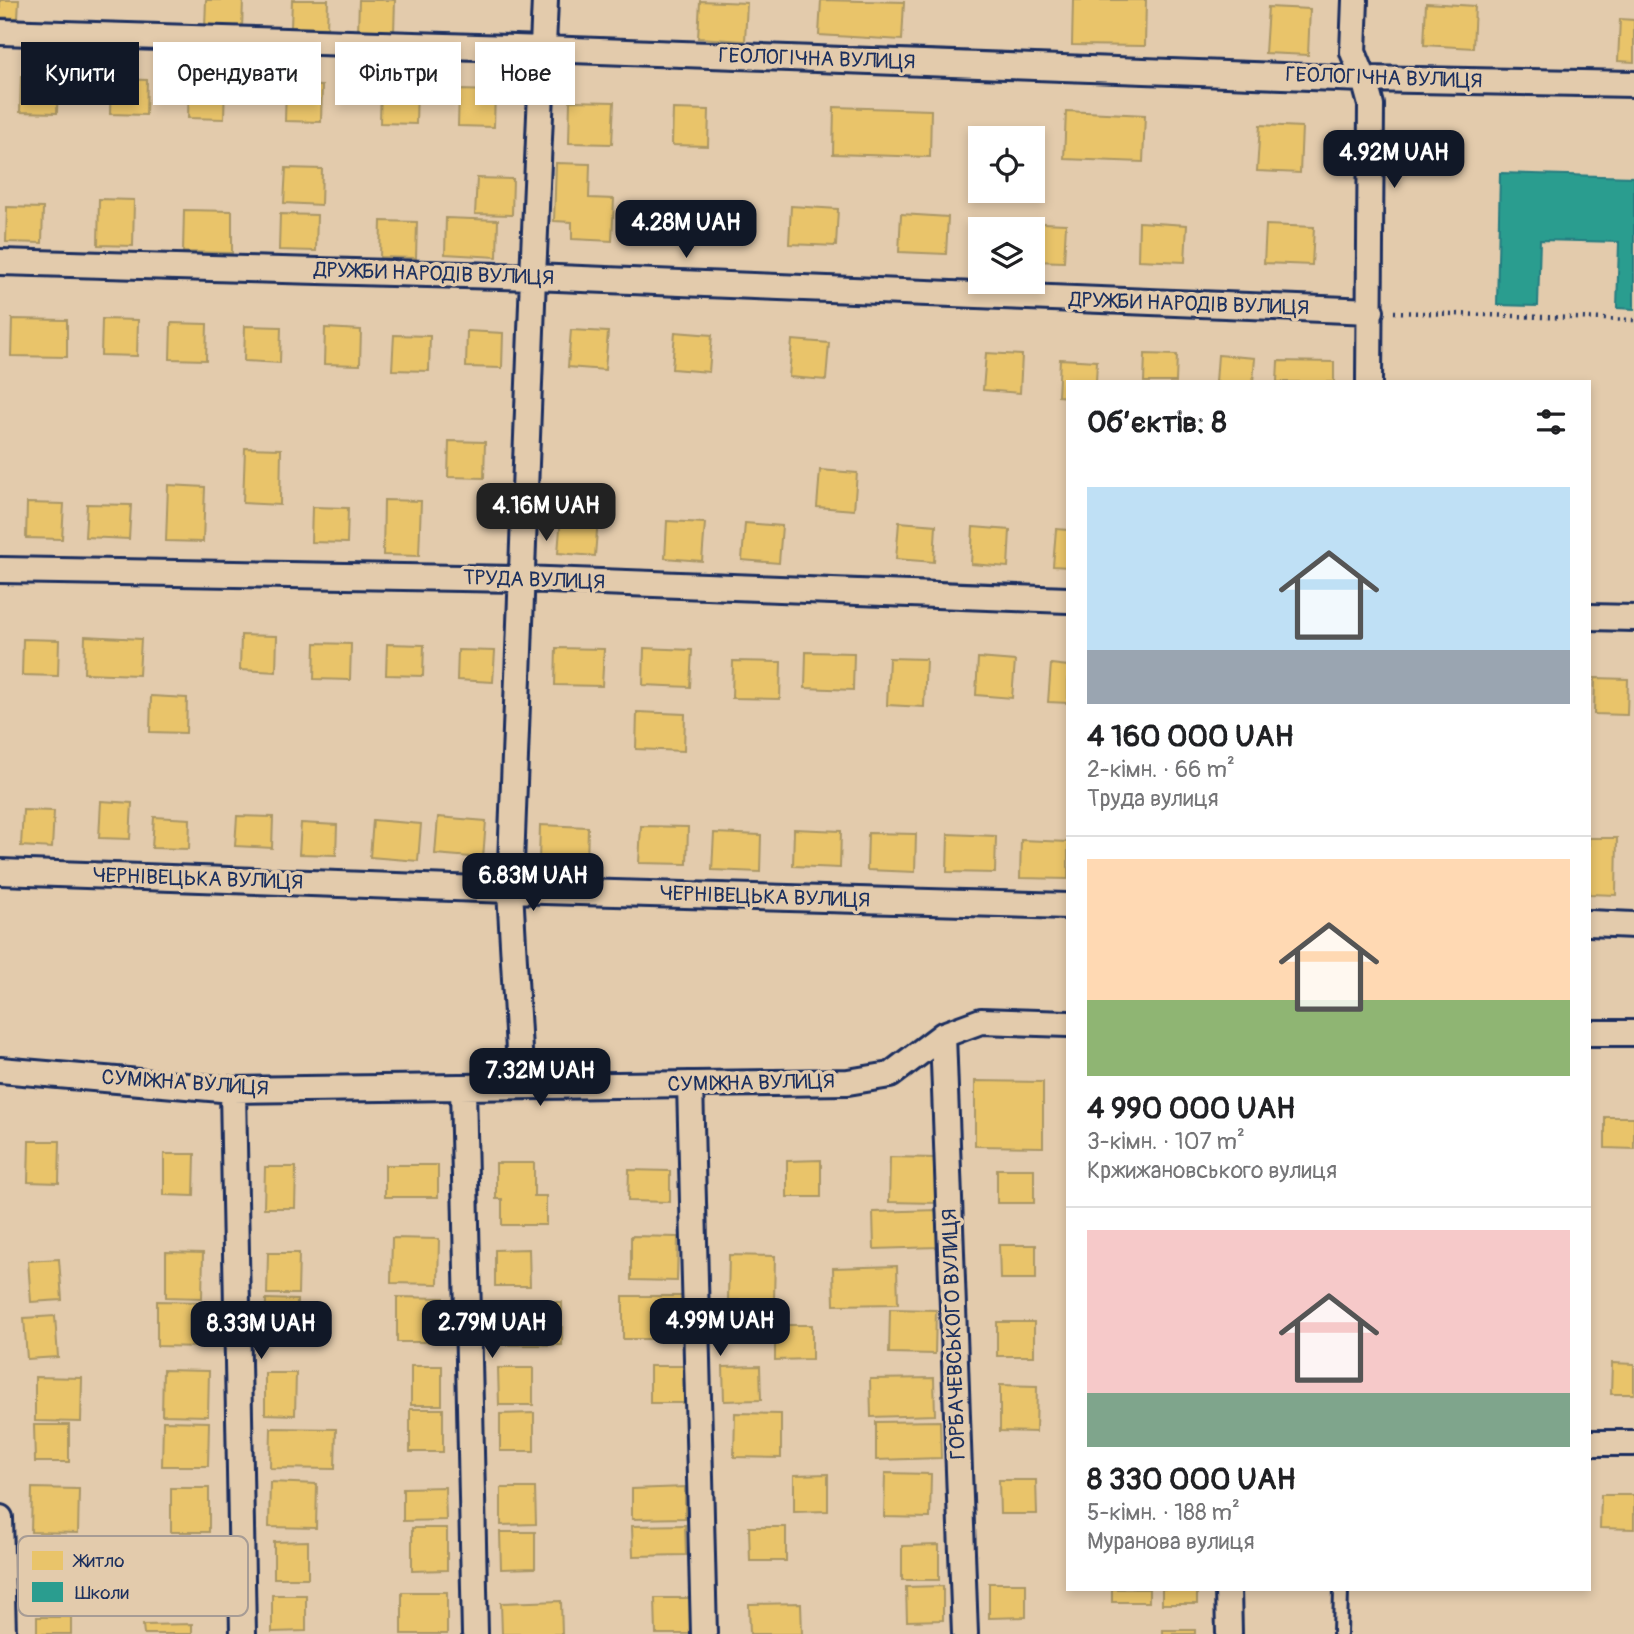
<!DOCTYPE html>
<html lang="uk">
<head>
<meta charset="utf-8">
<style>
	:root { --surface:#fff; --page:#f2f2f2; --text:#202124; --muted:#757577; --line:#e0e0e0; --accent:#111827 }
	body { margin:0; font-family:Pangolin,sans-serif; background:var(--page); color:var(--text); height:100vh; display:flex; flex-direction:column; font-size:26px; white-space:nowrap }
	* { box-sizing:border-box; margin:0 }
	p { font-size:23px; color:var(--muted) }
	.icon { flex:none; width:38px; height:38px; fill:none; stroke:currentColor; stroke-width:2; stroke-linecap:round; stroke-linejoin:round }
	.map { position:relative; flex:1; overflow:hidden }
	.details { position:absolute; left:1066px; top:380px; width:525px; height:1211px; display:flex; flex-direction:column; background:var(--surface); border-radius:0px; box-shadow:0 4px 10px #0003 }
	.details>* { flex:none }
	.banner { position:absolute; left:21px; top:42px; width:665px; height:63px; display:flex; gap:14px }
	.tools { position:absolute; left:968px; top:126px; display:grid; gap:14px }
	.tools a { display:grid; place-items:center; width:77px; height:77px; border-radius:0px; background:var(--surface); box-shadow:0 4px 10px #0003; font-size:35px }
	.price { position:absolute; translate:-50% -60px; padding:0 16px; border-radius:14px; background:var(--accent); color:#fff; font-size:23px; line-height:46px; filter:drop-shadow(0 2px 4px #0008) }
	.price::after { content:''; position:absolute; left:50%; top:42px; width:21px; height:16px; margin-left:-10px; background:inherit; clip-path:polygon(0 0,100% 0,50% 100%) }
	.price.current { background:#222; color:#fff }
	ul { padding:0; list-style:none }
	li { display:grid; align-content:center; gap:14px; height:371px; padding:0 21px }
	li+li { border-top:2px solid var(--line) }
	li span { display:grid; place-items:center; height:217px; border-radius:0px; color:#555 }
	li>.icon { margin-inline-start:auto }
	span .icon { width:126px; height:126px; fill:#fffc; stroke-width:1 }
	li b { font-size:30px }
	h2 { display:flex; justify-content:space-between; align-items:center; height:84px; padding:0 21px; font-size:30px }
	.chip { padding:0 24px; border-radius:0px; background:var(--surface); box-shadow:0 4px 10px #0003; font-size:24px; line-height:63px }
	.chip.current { background:var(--accent); color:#fff }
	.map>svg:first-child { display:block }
	.homes { fill:#e9c46a; stroke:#ab9766; stroke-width:2 }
	.schools { fill:#2a9d8f; stroke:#267c80; stroke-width:2 }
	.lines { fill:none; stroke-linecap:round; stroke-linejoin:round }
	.service-casing { stroke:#1b2f5e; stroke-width:18 }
	.minor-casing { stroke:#1b2f5e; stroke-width:30 }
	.path { stroke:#1b2f5e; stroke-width:4.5; stroke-dasharray:2 5; stroke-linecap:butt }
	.service { stroke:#e3cbac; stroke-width:12 }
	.minor { stroke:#e3cbac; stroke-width:24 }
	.labels { text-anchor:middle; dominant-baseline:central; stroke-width:7; stroke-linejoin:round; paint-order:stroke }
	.street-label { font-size:21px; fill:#1b2f5e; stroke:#e3cbac }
	.key { fill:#e3cbac; stroke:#a79c95; stroke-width:2 }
	.key-label { font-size:19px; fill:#1b2f5e }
</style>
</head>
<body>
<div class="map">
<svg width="1634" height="1634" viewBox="0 0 1634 1634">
	<rect width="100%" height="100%" fill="#e3cbac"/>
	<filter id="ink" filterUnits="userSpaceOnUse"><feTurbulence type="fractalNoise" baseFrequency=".0143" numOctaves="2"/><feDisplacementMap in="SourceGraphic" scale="14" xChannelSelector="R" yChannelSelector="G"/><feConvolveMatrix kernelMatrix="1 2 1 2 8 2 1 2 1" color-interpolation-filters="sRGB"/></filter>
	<g filter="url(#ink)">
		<path class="homes" d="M0,0H19L18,18L0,17Z
			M206,0H243L242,29L205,28Z
			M292,0H328L327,28L291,27Z
			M359,0H395L394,33L358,32Z
			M821,0L904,2L902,40L819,35Z
			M1073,0H1146L1145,46L1072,45Z
			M700,1L747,3L745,41L698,38Z
			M1426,3L1475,6L1473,48L1424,45Z
			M1268,7L1310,9L1308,55L1265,53Z
			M1620,19L1634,20V62L1618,61Z
			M21,76L58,77L57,113L20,112Z
			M111,79L147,80L146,115L110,114Z
			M189,82L225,83L224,119L188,118Z
			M286,85L322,86L321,122L285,121Z
			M381,87L417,88L416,124L380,123Z
			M459,90L495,91L494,127L458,126Z
			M570,101L614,102L612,144L569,143Z
			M834,107L931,110L930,157L833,154Z
			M673,109L709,110L708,146L672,145Z
			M1066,111L1145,115L1143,162L1064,159Z
			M1260,125L1302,127L1300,173L1257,171Z
			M556,163L590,164L589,198L614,199L612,241L572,239V222L554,221Z
			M286,168L322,169L321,205L284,203Z
			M477,178L513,179L512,215L475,214Z
			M99,199L134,200L133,246L98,245Z
			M791,206L838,209L836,246L789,244Z
			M7,207L43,208L42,243L6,242Z
			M678,209L714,210L713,246L677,245Z
			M184,210L232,211V253L183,252Z
			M280,214L317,215L316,251L279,250Z
			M901,214L948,217L946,254L899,252Z
			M446,218L498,220L497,257L445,254Z
			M381,221L417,222L416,258L380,257Z
			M1019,222L1066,224L1064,262L1032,261V229H1019Z
			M1139,222L1187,225L1185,262L1138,260Z
			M1266,225L1314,227L1312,265L1264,263Z
			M12,319L67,320V357L11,356Z
			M102,319L138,320L137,356L101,355Z
			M171,323L207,324L206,360L170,359Z
			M245,326L281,327L280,363L244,361Z
			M325,328L361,330L360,365L324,364Z
			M571,330L608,332L605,370L568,367Z
			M467,331L503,333L502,368L466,367Z
			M675,332L712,335L709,372L672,369Z
			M394,335L430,336L429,371L392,370Z
			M792,340L829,343L826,380L789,377Z
			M986,353L1022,355L1020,393L983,390Z
			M1145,354L1177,355L1176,382H1144Z
			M1218,355L1255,358L1253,382H1216Z
			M1060,359L1097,361L1096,382H1068V397L1058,396Z
			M1278,361L1334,362V382H1277Z
			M449,441L485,442L484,478L448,477Z
			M245,448L281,449L280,505L243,503Z
			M820,470L857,473L854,510L817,507Z
			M168,485L205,487L203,542L166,541Z
			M384,500L421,501L419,556L383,555Z
			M27,503L64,504L62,539L26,538Z
			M87,504L131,505L129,539L85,537Z
			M312,507L348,508L347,543L311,542Z
			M561,516L598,518L595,556L558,553Z
			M667,521L705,523L702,561L665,558Z
			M899,522L936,525L934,562L896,559Z
			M745,523L782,526L779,563L742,560Z
			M973,527L1010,530L1008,567L971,564Z
			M1056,529L1068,530V567L1053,566Z
			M241,635L277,636L276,672L240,670Z
			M85,636L141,639L139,675L84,673Z
			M23,639L59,640L58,676L22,675Z
			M315,643L351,644L350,680L314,679Z
			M387,644L424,645L423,676L386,675Z
			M556,648L604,649L602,686L555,685Z
			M644,648L692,650L690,687L643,685Z
			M458,650L495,651L493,682L457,680Z
			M806,652L854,653L853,690L805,688Z
			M889,658L926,659L924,707L887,705Z
			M978,658L1015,661L1012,698L976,695Z
			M733,661L781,662L780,699L732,698Z
			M1051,664L1068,666V703L1048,702Z
			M1595,678L1628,679L1627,715L1594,714Z
			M151,696L187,698L186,733L150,732Z
			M637,712L685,714L684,751L636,749Z
			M101,801L132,803L130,839L99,838Z
			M23,810L54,811L52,848L21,846Z
			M237,816L273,817L272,848L235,846Z
			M154,817L190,819L189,849L152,848Z
			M438,817L486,821L483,858L435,854Z
			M373,820L421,824L418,861L370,857Z
			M301,823L337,825L336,855L299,854Z
			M540,825L588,827L587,864L539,862Z
			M641,826L688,827L687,864L639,863Z
			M794,829L841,831L840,868L793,866Z
			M714,833L761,835L760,872L712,870Z
			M868,833L916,834L915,872L867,870Z
			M948,834L996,836L995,873L947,872Z
			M1589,838H1617L1616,895L1589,894Z
			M1021,840L1068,842V879L1020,878Z
			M975,1081L1043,1082V1147L975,1146Z
			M1605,1117H1634V1149L1605,1148Z
			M29,1141H60L59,1183L28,1182Z
			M164,1154H195L194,1196L164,1195Z
			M890,1157L936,1158V1203L889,1202Z
			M821,1160V1197H787V1161Z
			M496,1163H534V1196H546V1225H502V1199H496Z
			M385,1165H438V1197H385Z
			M265,1167H296L295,1208H264Z
			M997,1169H1034V1203H997Z
			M629,1170L670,1171V1202L628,1201Z
			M937,1210L938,1247L874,1249L873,1212Z
			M631,1236L678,1237L677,1281L631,1280Z
			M392,1238L439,1239L438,1284L391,1283Z
			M999,1245H1036V1279H1000Z
			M529,1249L530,1286H495V1250Z
			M166,1252L203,1253L202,1298L166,1297Z
			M268,1253H299L298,1294H267Z
			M729,1255L775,1256L774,1301L728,1300Z
			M59,1259L62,1300L31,1302L28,1261Z
			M897,1266L898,1304L834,1305L833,1268Z
			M623,1296H684V1339H623Z
			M397,1297L444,1298L443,1342H397Z
			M266,1299L297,1300L296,1341L265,1340Z
			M157,1301L204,1302L203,1347L157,1346Z
			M502,1302H562V1345H502Z
			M890,1309L936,1310L935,1354L889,1353Z
			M55,1316L58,1357L27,1359L24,1318Z
			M997,1322H1034V1356H997Z
			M775,1325H812V1359L775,1360Z
			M1612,1363L1634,1364V1394H1611Z
			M411,1366H442V1405H411Z
			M650,1366H684L685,1403H650Z
			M760,1366L761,1400L724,1401L723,1367Z
			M498,1368H533V1405H499Z
			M163,1370L209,1371L208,1416L162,1415Z
			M265,1373H296L295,1415L265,1414Z
			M35,1377L82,1378L81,1422L35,1421Z
			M934,1378L935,1415L871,1417L870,1379Z
			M1000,1385L1037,1386L1036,1432L1000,1431Z
			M410,1409H443V1452H410Z
			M534,1413V1451H500V1414Z
			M735,1413L781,1414V1458L734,1457Z
			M163,1421L209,1422L208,1466H162Z
			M940,1421L941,1458L876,1460V1422Z
			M34,1425H69V1462H35Z
			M271,1428L336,1429L335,1469L270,1468Z
			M885,1473L931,1474L930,1518L884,1517Z
			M828,1474V1511L794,1512V1475Z
			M999,1480H1036L1037,1514H1000Z
			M270,1482L317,1484L316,1528L269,1527Z
			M445,1487L446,1520L403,1521V1488Z
			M685,1487V1518L632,1519V1489Z
			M32,1488L79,1489L78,1533L31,1532Z
			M171,1488H209V1532H171Z
			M501,1488H535L536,1524L501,1525Z
			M1601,1495H1634V1529L1600,1528Z
			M685,1525L686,1555L633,1556L632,1526Z
			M749,1527H786V1561H750Z
			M412,1528H447V1570L412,1571Z
			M500,1532H535V1568L501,1569Z
			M308,1541V1578H274V1542Z
			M939,1545V1580H902V1546Z
			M989,1583H1026V1617L989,1618Z
			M943,1586V1620L907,1621L906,1587Z
			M1112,1589H1149V1602H1112Z
			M1162,1589H1197V1604H1162Z
			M402,1592H447V1634H402Z
			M272,1595H306V1631L272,1632Z
			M655,1598H690V1634H656Z
			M561,1601L562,1634H502L501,1603Z
			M801,1603L802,1634H750L749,1604Z
			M37,1617H71V1634H37Z
			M192,1624V1634H144L143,1625Z
			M1163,1630H1195V1634H1163Z"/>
		<path class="schools" d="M1500,173L1634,177V309L1617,308L1619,242L1540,240L1538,306L1497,305Z"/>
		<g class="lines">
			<g class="service-casing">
				<path id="service" d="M1340,1634L1341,1589"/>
			</g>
			<g class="minor-casing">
				<path id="minor" d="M1355,0L1353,52L1364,79L1371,105L1369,382
					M0,32L544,49L1364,79L1634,84
					M0,262L533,277L1371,311
					M0,570L522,579L1068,600
					M1589,617L1634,618
					M0,872L510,890L1068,906
					M1589,923L1634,925
					M1589,1033H1634
					M943,1035L965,1634
					M0,1070L233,1090L848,1082L890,1075L943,1035L981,1021L1068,1024
					M690,1084L704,1634
					M521,1086L510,890L533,277L545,0
					M463,1087L475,1634
					M233,1090L243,1634
					M1589,1443H1634
					M0,1518L3,1634
					M1228,1589L1229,1634"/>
			</g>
			<path class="path" d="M1394,312L1634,320"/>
			<use href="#service" class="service"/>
			<use href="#minor" class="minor"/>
		</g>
	</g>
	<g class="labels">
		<g class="street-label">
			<text transform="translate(817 59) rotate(2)">ГЕОЛОГІЧНА ВУЛИЦЯ</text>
			<text transform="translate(1384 78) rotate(2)">ГЕОЛОГІЧНА ВУЛИЦЯ</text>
			<text transform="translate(434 274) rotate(2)">ДРУЖБИ НАРОДІВ ВУЛИЦЯ</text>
			<text transform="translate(1189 304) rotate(2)">ДРУЖБИ НАРОДІВ ВУЛИЦЯ</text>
			<text transform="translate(534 580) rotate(2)">ТРУДА ВУЛИЦЯ</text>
			<text transform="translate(198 879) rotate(2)">ЧЕРНІВЕЦЬКА ВУЛИЦЯ</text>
			<text transform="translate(765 897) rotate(2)">ЧЕРНІВЕЦЬКА ВУЛИЦЯ</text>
			<text transform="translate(185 1083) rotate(4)">СУМІЖНА ВУЛИЦЯ</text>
			<text transform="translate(751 1083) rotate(-1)">СУМІЖНА ВУЛИЦЯ</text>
			<text transform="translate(954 1334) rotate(-92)">ГОРБАЧЕВСЬКОГО ВУЛИЦЯ</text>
		</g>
	</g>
	<rect x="18" y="1536" width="230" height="80" rx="10" class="key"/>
	<rect x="32" y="1551" width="31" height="19" fill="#e9c46a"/>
	<rect x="32" y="1582" width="31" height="20" fill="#2a9d8f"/>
	<g class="key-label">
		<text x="75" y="1567">Житло</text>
		<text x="75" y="1599">Школи</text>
	</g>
</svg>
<div class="tools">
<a><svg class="icon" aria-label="locate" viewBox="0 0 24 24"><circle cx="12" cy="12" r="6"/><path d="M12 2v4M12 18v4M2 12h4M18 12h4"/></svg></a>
<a><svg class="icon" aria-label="layers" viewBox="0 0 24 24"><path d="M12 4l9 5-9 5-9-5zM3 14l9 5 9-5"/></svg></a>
</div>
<b class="price" style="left:1394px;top:190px">4.92M UAH</b>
<b class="price" style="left:686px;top:260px">4.28M UAH</b>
<b class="price current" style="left:546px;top:543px">4.16M UAH</b>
<b class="price" style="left:533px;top:913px">6.83M UAH</b>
<b class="price" style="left:540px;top:1108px">7.32M UAH</b>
<b class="price" style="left:720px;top:1358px">4.99M UAH</b>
<b class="price" style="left:492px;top:1360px">2.79M UAH</b>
<b class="price" style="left:261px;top:1361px">8.33M UAH</b>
<div class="banner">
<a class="chip current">Купити</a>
<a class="chip">Орендувати</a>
<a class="chip">Фільтри</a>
<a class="chip">Нове</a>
</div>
<section class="details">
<h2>Об’єктів: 8<svg class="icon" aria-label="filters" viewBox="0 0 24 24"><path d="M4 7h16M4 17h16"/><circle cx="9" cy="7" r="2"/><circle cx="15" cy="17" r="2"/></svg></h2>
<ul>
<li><span style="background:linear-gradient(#bfe0f5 75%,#9aa5b1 0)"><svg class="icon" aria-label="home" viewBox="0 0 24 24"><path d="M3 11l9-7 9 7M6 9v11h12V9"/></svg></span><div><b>4 160 000 UAH</b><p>2-кімн. · 66 m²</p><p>Труда вулиця</p></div></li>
<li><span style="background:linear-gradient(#ffd9b3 65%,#8fb573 0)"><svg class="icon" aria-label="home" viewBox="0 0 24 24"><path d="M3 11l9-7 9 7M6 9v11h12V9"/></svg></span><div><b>4 990 000 UAH</b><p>3-кімн. · 107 m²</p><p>Кржижановського вулиця</p></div></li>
<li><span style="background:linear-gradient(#f6c9c9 75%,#7fa58c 0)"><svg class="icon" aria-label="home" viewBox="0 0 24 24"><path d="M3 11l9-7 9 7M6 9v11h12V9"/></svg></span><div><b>8 330 000 UAH</b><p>5-кімн. · 188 m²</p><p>Муранова вулиця</p></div></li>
</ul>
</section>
</div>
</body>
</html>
